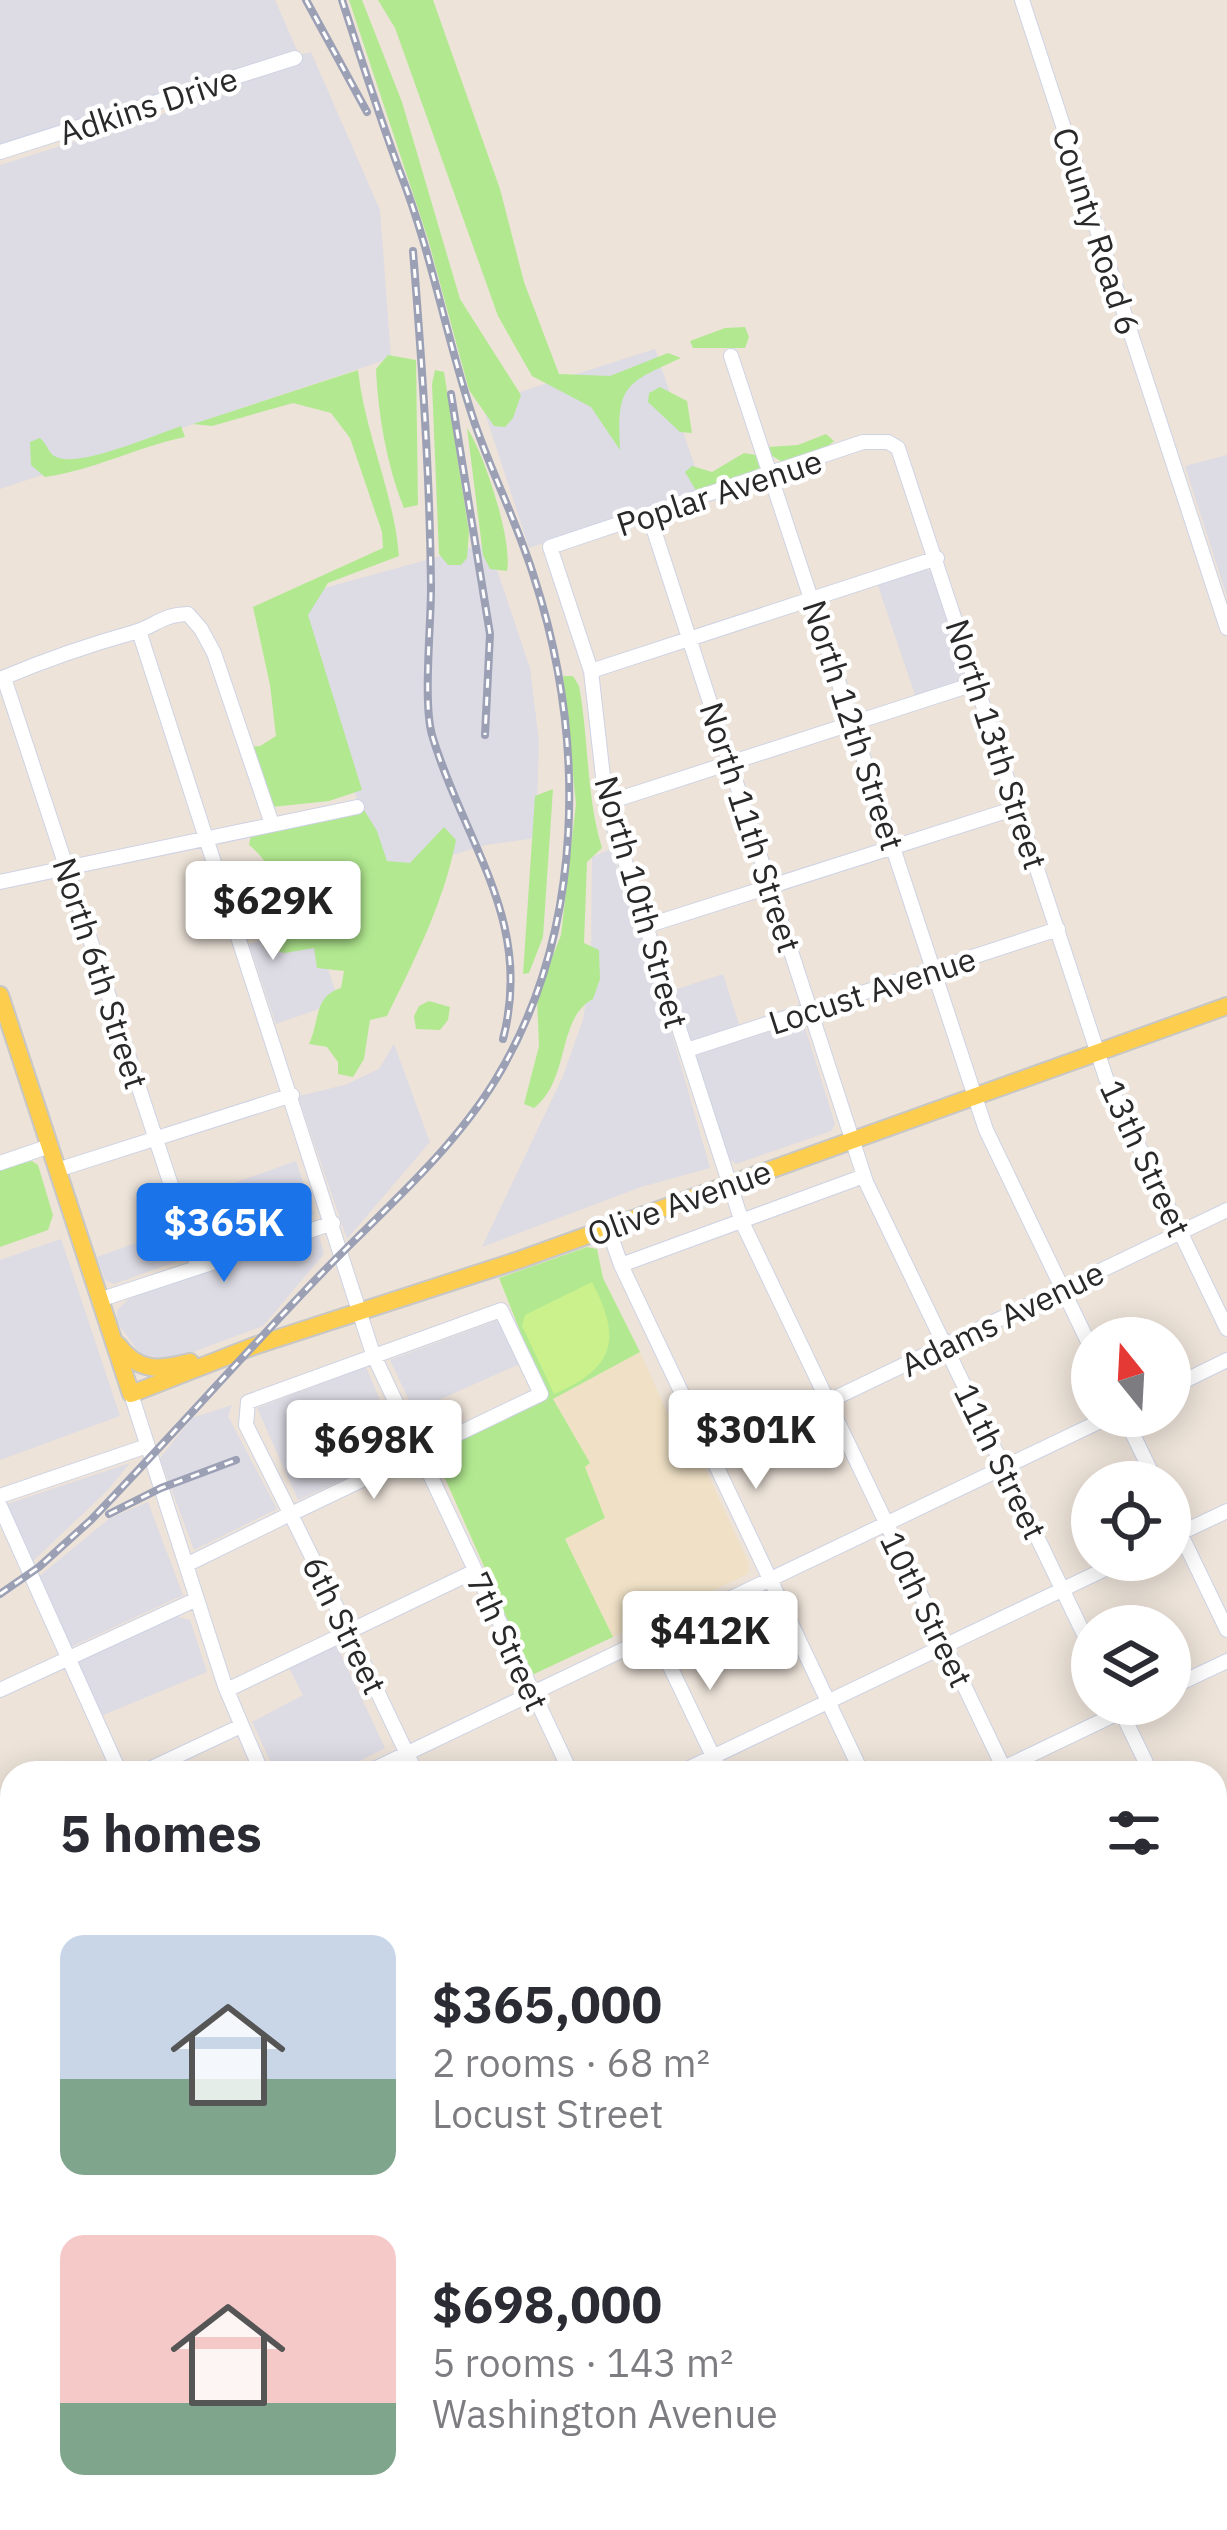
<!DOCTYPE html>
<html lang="en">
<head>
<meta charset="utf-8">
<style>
	:root { --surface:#fff; --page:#f7f7f7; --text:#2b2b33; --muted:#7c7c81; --accent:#1a73e8 }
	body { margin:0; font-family:"IBM Plex Sans",sans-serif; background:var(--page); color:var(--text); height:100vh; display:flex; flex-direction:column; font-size:45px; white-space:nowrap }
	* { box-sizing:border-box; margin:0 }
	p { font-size:39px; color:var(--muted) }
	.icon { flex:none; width:66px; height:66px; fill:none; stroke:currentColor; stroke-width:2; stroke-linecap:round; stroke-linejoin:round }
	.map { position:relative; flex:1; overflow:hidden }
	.sheet { position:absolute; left:0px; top:1761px; width:1227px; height:771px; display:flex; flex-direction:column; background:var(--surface); border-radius:36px 36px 0 0; box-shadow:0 6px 30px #0003 }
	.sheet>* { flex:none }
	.needle { width:78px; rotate:342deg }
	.controls { position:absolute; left:1071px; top:1317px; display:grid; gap:24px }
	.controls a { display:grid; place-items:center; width:120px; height:120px; border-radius:50%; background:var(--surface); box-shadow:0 6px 30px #0003; font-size:60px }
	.price { position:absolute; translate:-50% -102px; padding:0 27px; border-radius:12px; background:#fff; color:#222; font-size:39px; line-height:78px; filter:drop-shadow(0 3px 6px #0008) }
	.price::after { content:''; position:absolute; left:50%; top:72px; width:36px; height:27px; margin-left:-18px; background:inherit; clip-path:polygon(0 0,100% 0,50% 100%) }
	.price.active { background:var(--accent); color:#fff }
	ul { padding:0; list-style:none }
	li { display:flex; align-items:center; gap:36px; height:300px; padding:0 60px }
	li span { display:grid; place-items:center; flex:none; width:336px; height:240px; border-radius:24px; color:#555 }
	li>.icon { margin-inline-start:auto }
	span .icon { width:144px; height:144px; fill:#fffc; stroke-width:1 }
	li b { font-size:51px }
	h2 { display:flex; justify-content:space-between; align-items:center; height:144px; padding:0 60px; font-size:51px }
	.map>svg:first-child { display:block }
	.industrial { fill:#dddbe4 }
	.education { fill:#f0e1c6 }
	.green { fill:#b2e990 }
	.pitch { fill:#caf18b }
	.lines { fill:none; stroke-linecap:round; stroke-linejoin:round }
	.stream { stroke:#62d7f9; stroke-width:3 }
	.minor-casing { stroke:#ced3e4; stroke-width:16 }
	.major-casing { stroke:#c7c7c7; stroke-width:20 }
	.minor { stroke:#fff; stroke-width:14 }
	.major { stroke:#fdcd4e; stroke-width:16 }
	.rail-casing { stroke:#9ba0b5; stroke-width:8 }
	.rail { stroke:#fff; stroke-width:3; stroke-dasharray:9; stroke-linecap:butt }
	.labels { text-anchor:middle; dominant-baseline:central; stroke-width:9; stroke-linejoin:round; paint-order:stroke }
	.street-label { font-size:33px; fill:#292929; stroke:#fff }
</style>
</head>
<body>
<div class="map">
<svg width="1227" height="2530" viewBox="0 0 1227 2530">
	<rect width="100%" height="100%" fill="#ede3d9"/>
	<path class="industrial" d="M0,0H275L299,55L311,52L380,210L391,358L0,489V165L230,93L225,77L0,145Z
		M655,349L703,490L529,548L482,404Z
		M1227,455V597L1185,466Z
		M488,543L530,668L539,742L536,838L486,845L379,877L299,595Z
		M924,567L933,574L968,671L962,681L915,695L877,583Z
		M611,849L667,1017L710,1168L641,1187L482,1247L562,1078L583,1020L591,968L592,857Z
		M313,925L339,1002L276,1024L249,944Z
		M723,974L740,1027L694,1043L686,1038L671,991Z
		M803,1021L835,1124L831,1131L736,1164L729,1159L696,1055Z
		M394,1044L430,1142L347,1239L298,1096L345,1085L379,1069Z
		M296,1161L314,1215L207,1250L192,1198Z
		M172,1230L181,1260L114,1284L105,1280L97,1257Z
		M318,1233L324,1254L263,1326L182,1356L161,1358L141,1355L116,1321L118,1309L132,1296Z
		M61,1239L120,1416L0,1460V1260Z
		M501,1319L522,1363L414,1411L390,1360Z
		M366,1367L402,1453L298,1500L257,1408Z
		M232,1405L228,1416L277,1509L194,1550L160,1458L192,1418Z
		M130,1463L108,1490L32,1562L7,1504Z
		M148,1502L183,1595L71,1647L37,1578L110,1518Z
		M173,1616L190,1620L207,1672L101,1716L77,1662Z
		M337,1646L385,1748L336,1773H276L252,1722L303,1695L289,1668Z
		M12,2104V2225L0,2199V2162L11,2156L0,2133V2110Z"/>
	<path class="education" d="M640,1352L685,1452L704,1466L749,1564L748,1574L613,1637L564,1539L605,1518L584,1466L590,1464L553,1399Z"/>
	<path class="green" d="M349,0H362L402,102L460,299L521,395L513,418L505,427L494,426L469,390L428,239Z
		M378,0H433L500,189L524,282L559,374L610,376L668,353L681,358C624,384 617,385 620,450L591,407L532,376L498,316L395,28Z
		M745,327L749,337L745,348H693L690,341L725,328Z
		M388,355L416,360L418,505L404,508C387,466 378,414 376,369Z
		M358,370C365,434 394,493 399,556L328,583L308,615L362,790L329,801L272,807L246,747L260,746L276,736L270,685L253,607L383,548L382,532L350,438L331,413L293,403L212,426L193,424Z
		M435,370L444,372L469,532L467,558L461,565H448L439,554L432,384Z
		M660,387L687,401L692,433L680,432L648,402L649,393Z
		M181,426L185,437C137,447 94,470 45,477L31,465L30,442L40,438C49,446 48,455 59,458C82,466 156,435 181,426Z
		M467,428C484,453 513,541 507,571L490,569L483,555Z
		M826,434L834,441L823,450L784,463L769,454L768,447L798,445Z
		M744,453L756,455L760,468L708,492H697L685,472L692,466L712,472Z
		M563,676H573L579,686C589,739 586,796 602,848L587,862L584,943L599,950L600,979L593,999C556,1019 571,1079 534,1108L524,1104L539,1046L537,997L561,935L576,804Z
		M553,789L543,937L529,973L523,974L535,796Z
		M364,810L377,831L387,861L410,863L444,827L456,840C444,902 415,959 387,1016L370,1020L364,1059L353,1077L338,1074V1062L327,1047L309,1044C320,1020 314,996 341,988L344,971L317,968L314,948L285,953L263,947L266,932L286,928L307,915L292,891H274C271,869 265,858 249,845L251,835Z
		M429,1001L450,1007L448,1020L440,1030L416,1029L414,1016L419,1006Z
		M32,1161L38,1165L53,1215L48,1230L0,1247V1169Z
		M587,1247L597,1249L603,1278L640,1352L553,1399L590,1463L585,1467L605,1518L565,1539L613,1637L532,1675L433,1451L546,1397L499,1278Z
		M12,2435V2520H352L361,2530H0V2437Z
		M502,2520H594L582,2530H502Z"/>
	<path class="pitch" d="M592,1282C622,1339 615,1368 554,1394L522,1326L525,1315Z"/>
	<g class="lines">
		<path class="stream" d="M0,2495L12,2497
			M272,2520L290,2530
			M541,2530L553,2520"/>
		<g class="minor-casing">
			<path id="minor" d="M1022,0L1227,628
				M0,152L295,58
				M731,356L986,1130L1092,1350
				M649,515L866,1182L1092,1651
				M139,631L373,1354L571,1773
				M591,671L937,558
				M4,678L198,1267
				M0,679C45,660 88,645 135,632C157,625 161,615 188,614L201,629L214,653L272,824
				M606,803L977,683
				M0,882L357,807
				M643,927L1019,807
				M687,1050L1058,929
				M0,1163L50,1146
				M57,1170L292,1095
				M608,1228L621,1265L862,1773
				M621,1265L864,1176
				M99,1300L333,1223
				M1170,1388L1227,1360
				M131,1394L225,1686L262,1773
				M1124,1416L1156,1482
				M712,1457L1227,1210
				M0,1496L147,1446
				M0,1506L120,1773
				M1170,1512L1227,1630
				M1170,1538L1227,1511
				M186,1565L288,1515L291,1514L541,1394L501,1310L248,1402L246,1425C304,1540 361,1656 416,1773
				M655,1635L721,1773
				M1170,1688L1227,1661
				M0,1690L197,1599
				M227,1690L475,1571
				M1119,1707L1151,1773
				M141,1773L241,1726
				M366,1773L1111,1416
				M679,1773L1124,1560
				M993,1773L1137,1704
				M1006,1773L742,1222L606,803L591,671L550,547L863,442H888L898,448L1106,1078L1227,1329
				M1215,1822L1227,1816
				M0,1839L12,1834
				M0,1871L12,1898
				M1215,1906L1227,1931
				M1215,1973L1227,1967
				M0,2060H12
				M0,2099L12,2093
				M1215,2212L1227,2236
				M0,2249L12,2243
				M0,2407L12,2399
				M1215,2429L1227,2425
				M465,2520L470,2530
				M771,2520L775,2530
				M920,2530L950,2520"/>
		</g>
		<g class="major-casing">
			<path id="major" d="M0,995L131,1394L254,1346L519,1260L1227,1006
				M118,1345C139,1373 160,1370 190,1362"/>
		</g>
		<use href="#minor" class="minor"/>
		<use href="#major" class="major"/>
		<g class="rail-casing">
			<path id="rail" d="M306,0L367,112
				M413,251C422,364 430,476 431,589C431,625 423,703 432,735C464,843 534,920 503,1039
				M451,394L490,634L485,735
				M109,1514L161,1488L236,1460
				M0,1594L39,1567L91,1520C169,1439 243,1355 321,1274C381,1212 451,1153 496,1079C586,930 586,738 534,577C518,525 493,476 475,424C447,342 432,253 400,172C379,116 361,58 342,0"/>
		</g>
		<use href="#rail" class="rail"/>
	</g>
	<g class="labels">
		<g class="street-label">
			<text transform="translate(148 105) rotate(-18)">Adkins Drive</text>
			<text transform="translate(1097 231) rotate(72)">County Road 6</text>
			<text transform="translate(719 492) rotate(-18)">Poplar Avenue</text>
			<text transform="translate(854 725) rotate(72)">North 12th Street</text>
			<text transform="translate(997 744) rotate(72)">North 13th Street</text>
			<text transform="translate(751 827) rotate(72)">North 11th Street</text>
			<text transform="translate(642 902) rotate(74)">North 10th Street</text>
			<text transform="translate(101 973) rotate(72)">North 6th Street</text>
			<text transform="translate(872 990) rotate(-18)">Locust Avenue</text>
			<text transform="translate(1146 1158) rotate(65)">13th Street</text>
			<text transform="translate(679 1202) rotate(-20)">Olive Avenue</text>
			<text transform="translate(1002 1318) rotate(-26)">Adams Avenue</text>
			<text transform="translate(1001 1461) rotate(64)">11th Street</text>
			<text transform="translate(927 1609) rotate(64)">10th Street</text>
			<text transform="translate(345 1625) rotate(64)">6th Street</text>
			<text transform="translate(508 1641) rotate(65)">7th Street</text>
		</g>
	</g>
</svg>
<div class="controls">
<a><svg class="needle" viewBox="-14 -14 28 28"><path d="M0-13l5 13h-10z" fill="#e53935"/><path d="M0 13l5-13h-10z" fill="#7c7c81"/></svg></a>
<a><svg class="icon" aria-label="locate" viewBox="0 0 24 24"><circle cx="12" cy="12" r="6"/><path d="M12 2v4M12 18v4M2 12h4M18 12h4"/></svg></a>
<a><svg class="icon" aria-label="layers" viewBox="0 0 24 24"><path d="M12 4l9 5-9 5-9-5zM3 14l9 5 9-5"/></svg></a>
</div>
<b class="price" style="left:273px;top:963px">$629K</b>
<b class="price active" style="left:224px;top:1285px">$365K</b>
<b class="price" style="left:756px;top:1492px">$301K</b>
<b class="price" style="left:374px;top:1502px">$698K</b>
<b class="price" style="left:710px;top:1693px">$412K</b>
<section class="sheet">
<h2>5 homes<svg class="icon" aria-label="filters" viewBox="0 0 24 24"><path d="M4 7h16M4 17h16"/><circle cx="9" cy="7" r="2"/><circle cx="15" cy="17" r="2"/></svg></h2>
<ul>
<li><span style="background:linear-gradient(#c9d6e8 60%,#7fa58c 0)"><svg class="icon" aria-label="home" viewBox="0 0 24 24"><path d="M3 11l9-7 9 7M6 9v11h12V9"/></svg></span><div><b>$365,000</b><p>2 rooms · 68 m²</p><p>Locust Street</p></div></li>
<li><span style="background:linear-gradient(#f6c9c9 70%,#7fa58c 0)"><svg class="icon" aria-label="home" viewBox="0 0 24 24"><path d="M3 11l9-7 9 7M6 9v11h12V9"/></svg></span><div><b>$698,000</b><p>5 rooms · 143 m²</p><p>Washington Avenue</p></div></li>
</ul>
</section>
</div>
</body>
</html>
